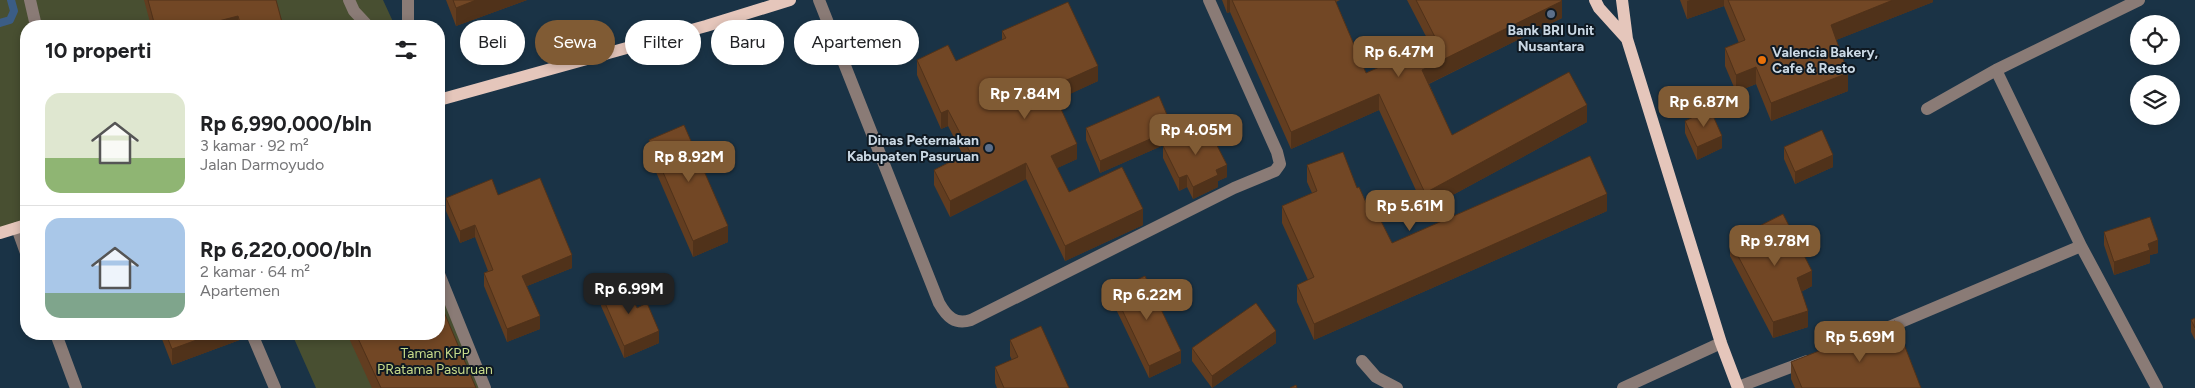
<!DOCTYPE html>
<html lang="id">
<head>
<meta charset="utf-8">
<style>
	:root { --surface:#fff; --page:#f6f6f6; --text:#202124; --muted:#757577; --line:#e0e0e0; --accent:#805b34 }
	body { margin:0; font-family:Figtree,sans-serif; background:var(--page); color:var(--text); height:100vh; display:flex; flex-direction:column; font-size:19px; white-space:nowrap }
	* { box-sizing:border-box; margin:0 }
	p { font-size:16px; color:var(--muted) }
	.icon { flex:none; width:28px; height:28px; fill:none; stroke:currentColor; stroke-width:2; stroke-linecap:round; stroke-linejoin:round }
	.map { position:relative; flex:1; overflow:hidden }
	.drawer { position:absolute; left:20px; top:20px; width:425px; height:320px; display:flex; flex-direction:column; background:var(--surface); border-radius:20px; box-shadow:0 2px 8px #0003 }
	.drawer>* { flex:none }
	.banner { position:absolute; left:460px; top:20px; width:475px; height:45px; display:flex; gap:10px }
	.fabs { position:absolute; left:2130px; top:15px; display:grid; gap:10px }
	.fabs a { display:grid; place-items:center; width:50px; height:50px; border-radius:50%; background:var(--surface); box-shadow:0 2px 8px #0003; font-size:25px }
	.price { position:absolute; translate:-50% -42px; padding:0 11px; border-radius:10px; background:var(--accent); color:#fff; font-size:16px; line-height:32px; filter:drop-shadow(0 1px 2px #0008) }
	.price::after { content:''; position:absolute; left:50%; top:30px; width:15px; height:11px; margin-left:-8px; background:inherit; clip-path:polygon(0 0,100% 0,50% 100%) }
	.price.on { background:#222; color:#fff }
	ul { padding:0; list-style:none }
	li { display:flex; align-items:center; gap:15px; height:125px; padding:0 25px }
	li+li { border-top:1px solid var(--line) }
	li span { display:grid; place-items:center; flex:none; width:140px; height:100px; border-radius:15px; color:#555 }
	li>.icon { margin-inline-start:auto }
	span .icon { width:60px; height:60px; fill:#fffc; stroke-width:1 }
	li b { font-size:21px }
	h2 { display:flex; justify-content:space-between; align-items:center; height:60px; padding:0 25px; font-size:21px }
	.tag { padding:0 18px; border-radius:22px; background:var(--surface); box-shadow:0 2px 8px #0003; font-size:18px; line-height:45px }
	.tag.on { background:var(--accent); color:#fff }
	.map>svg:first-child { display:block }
	.green { fill:#484f31 }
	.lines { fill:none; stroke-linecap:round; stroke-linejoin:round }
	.stream { stroke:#3b5d85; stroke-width:8 }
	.minor { stroke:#8a7b76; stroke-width:12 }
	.major { stroke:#e5c6bb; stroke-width:12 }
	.wall { fill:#623d20 }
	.shaded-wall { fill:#50321a }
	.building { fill:#724725; stroke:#50321a }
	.service-dot { fill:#5c6f8a; stroke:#0f1922; stroke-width:2 }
	.food-dot { fill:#e8710a; stroke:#0f1922; stroke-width:2 }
	.labels { text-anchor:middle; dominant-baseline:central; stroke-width:4; stroke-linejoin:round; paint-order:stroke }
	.poi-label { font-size:14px; font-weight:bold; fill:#cad8e4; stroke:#0f1922 }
	.park-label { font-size:14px; fill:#c6da8a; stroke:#0f1922 }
</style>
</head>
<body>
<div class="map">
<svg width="2195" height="388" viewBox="0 0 2195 388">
	<rect width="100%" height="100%" fill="#1a3346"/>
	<path class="green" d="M0,0H383L395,26H26V223L0,230Z
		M439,278L484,388H316L292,334H439Z"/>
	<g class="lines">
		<path class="stream" d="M0,23L10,20L14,11L11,0"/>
		<path class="minor" d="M30,0L36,26
			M349,0L354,11L368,26
			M408,0V26
			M819,0L939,303C947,317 955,325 971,320L1234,188L1275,171L1280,164L1277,152L1209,0
			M1996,70L2139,0
			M1927,109L1996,70L2081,246
			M17,228L26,253
			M439,274L485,388
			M1882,330L2081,246L2157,388
			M56,334L76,388
			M252,334L275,388
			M1362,361L1376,377L1397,388
			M1738,387L1807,361
			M1623,388L1721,343"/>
		<path class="major" d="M1595,0L1599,8L1627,39
			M1622,0L1627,39L1721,343L1738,388
			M439,100L706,26L790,0
			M0,233L26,225"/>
	</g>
	<path class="wall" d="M144,0H276L283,26H151Z
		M446,0H527L456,26Z
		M1222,0H1340L1336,2L1366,73L1430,44L1407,0H1561L1562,18L1429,84L1452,135L1587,122L1425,210L1379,110L1291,149L1230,12L1227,13Z
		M1680,0H1933V2L1836,40L1848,91L1771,121L1756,84L1736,92L1725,66V48L1739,43L1724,6L1687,19Z
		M1002,31L1098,81L1056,100L1077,159L1057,168L1069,192L1143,225L1065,261L1026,179L950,217L934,185V170L963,155L948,126L941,129L917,75V60L956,61L1002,40Z
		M1685,121L1722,148L1697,160L1685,133Z
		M1086,128L1173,141L1227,177L1218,181V187L1193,199L1187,187L1179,191L1163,158V146L1166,144L1100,173L1086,140Z
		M649,140L728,242L693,257L649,156Z
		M1784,147L1833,167L1795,184L1784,159Z
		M1307,165L1357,188L1368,207L1392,243L1607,211L1314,340L1297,302V285L1308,280L1282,223V206L1312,193L1307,182Z
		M498,195L572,268L527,286L540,329L507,342L484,286V273L488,271L475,237L460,243L446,211V198Z
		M2104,232L2158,253L2150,255V263L2114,275L2104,245Z
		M1730,241L1812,286L1801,292L1808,327L1773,338L1730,256Z
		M1113,291L1181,363L1149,378L1113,303Z
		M601,294L637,308L659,343L624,358L601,306Z
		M2195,318V340L2191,332V320Z
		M160,334H245V338L172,365Z
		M347,334H439L476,388H372Z
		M1010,340L1069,388H997L995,383V367L1012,360L1010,356Z
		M1276,343L1212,388L1192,361V348Z
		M1791,362L1921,388H1795L1791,379Z"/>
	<path class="shaded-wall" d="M476,0H527L456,26V8Z
		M1227,0H1230V12L1227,13Z
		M1690,0H1724V6L1687,19V1Z
		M1893,0H1933V2L1831,42V25Z
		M1562,1V18L1422,87V70Z
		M238,16V26H199Z
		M1098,66V81L1051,103V87Z
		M1756,67V84L1736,92V75Z
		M1848,73V91L1771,121V103Z
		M1379,94V110L1291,149V132Z
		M1587,105V122L1425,210V193Z
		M948,110V126L941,129V113Z
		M1173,129V141L1100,173V161Z
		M1722,136V148L1697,160V147Z
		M1077,144V159L1051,171V156Z
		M1833,155V167L1795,184V172Z
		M1026,163V179L950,217V201Z
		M1227,165V177L1218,181V187L1193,199V187L1216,170Z
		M1187,175V187L1179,191V178Z
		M1607,194V211L1314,340V324Z
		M1143,209V225L1065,261V246Z
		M475,225V237L460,243V231Z
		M728,226V242L693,257V241Z
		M2158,240V253L2150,255V263L2114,275V262L2148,244Z
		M572,255V268L522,288V276Z
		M1812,271V286L1797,294V278Z
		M1808,311V327L1773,338V322Z
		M540,316V329L507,342V329Z
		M659,331V343L624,358V346Z
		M1276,331V343L1212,388V376Z
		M213,334H245V338L172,365V349Z
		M1181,351V363L1149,378V366Z"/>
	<path class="building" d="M148,0H276L283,26H241L238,16L199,26H155Z
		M453,0H476L456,8Z
		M1232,0H1335L1366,73L1437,41L1416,0H1561L1562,1L1422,70L1452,135L1569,72L1587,105L1425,193L1379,94L1291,132Z
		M1728,0H1893L1831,25L1848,73L1771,103L1756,67L1736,75L1725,48L1745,40Z
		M1068,2L1098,66L1051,87L1077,144L1051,156L1069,192L1122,167L1143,209L1065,246L1026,163L950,201L934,170L970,152L948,110L941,113L917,60L948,45L956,61L1006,38L1002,31Z
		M1159,96L1173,129L1100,161L1086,128Z
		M1710,109L1722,136L1697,147L1685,121Z
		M1206,124L1227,165L1216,170L1218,175L1193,187L1187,175L1179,178L1163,146Z
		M684,125L728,226L693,241L649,140Z
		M1822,130L1833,155L1795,172L1784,147Z
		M1343,152L1357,188L1359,187L1368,207L1373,205L1392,243L1590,156L1607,194L1314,324L1297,285L1314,277L1282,206L1317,191L1307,165Z
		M540,178L572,255L522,276L540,316L507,329L484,273L493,270L475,225L460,231L446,198L492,179L498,195Z
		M1783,214L1812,271L1797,278L1808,311L1773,322L1730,241Z
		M2150,217L2158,240L2148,244L2150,250L2114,262L2104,232Z
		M1145,276L1181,351L1149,366L1113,291Z
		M626,283L637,308L647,303L659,331L624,346L601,294Z
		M439,300L476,388H381L356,334H439Z
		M1256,303L1276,331L1212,376L1192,348Z
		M2195,318V328L2191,320Z
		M1895,321L1921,388H1802L1791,362Z
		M1041,326L1069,388H1004L995,367L1018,357L1010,340Z
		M166,334H213L172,349Z
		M1296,385L1297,388H1290Z"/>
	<g class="service-dot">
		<circle cx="1551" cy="14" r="5"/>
		<circle cx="989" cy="148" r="5"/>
	</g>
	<circle class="food-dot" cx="1762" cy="60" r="5"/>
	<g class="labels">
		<g class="poi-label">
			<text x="1551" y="30">Bank BRI Unit<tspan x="1551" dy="16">Nusantara</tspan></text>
			<text x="1772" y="52" text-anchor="start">Valencia Bakery,<tspan x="1772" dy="16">Cafe &amp; Resto</tspan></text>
			<text x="979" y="140" text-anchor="end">Dinas Peternakan<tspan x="979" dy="16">Kabupaten Pasuruan</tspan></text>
		</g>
		<g class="park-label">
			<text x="435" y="353">Taman KPP<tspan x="435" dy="16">PRatama Pasuruan</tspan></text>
		</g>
	</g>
</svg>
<div class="fabs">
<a><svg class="icon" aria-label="locate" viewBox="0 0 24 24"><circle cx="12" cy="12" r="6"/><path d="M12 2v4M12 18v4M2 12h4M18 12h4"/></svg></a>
<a><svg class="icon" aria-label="layers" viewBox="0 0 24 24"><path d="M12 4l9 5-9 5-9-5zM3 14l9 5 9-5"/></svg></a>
</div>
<b class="price" style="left:1399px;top:78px">Rp 6.47M</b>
<b class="price" style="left:1025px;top:120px">Rp 7.84M</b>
<b class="price" style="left:1704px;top:128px">Rp 6.87M</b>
<b class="price" style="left:1196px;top:156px">Rp 4.05M</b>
<b class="price" style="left:689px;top:183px">Rp 8.92M</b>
<b class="price" style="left:1410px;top:232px">Rp 5.61M</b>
<b class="price" style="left:1775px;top:267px">Rp 9.78M</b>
<b class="price on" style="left:629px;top:315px">Rp 6.99M</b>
<b class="price" style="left:1147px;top:321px">Rp 6.22M</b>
<b class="price" style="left:1860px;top:363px">Rp 5.69M</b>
<div class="banner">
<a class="tag">Beli</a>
<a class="tag on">Sewa</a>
<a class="tag">Filter</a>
<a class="tag">Baru</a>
<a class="tag">Apartemen</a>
</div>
<section class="drawer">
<h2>10 properti<svg class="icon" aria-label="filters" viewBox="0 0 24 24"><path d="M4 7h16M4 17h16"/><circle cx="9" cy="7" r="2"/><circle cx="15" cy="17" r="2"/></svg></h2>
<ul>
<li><span style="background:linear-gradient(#dfe7d0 65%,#8fb573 0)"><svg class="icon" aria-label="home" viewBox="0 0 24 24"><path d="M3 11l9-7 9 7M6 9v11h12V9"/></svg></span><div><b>Rp 6,990,000/bln</b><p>3 kamar · 92 m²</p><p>Jalan Darmoyudo</p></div></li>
<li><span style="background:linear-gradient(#a9c7e8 75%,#7fa58c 0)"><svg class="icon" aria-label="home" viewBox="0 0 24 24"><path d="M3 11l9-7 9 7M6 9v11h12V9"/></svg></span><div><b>Rp 6,220,000/bln</b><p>2 kamar · 64 m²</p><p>Apartemen</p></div></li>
</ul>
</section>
</div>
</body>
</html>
